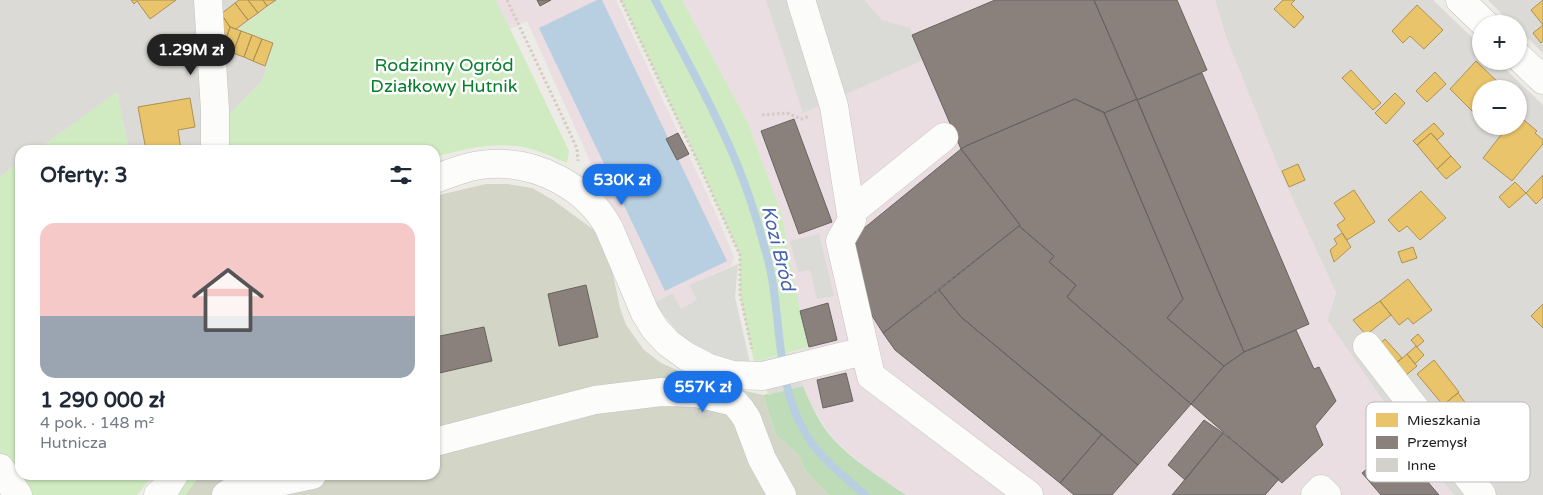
<!DOCTYPE html>
<html lang="pl">
<head>
<meta charset="utf-8">
<style>
	:root { --surface:#fff; --page:#f2f2f3; --text:#1f2937; --muted:#747a83; --accent:#1a73e8 }
	body { margin:0; font-family:"Varela Round",sans-serif; background:var(--page); color:var(--text); height:100vh; display:flex; flex-direction:column; font-size:19px; white-space:nowrap }
	* { box-sizing:border-box; margin:0 }
	p { font-size:16px; color:var(--muted) }
	.icon { flex:none; width:28px; height:28px; fill:none; stroke:currentColor; stroke-width:2; stroke-linecap:round; stroke-linejoin:round }
	.map { position:relative; flex:1; overflow:hidden }
	.side { position:absolute; left:15px; top:145px; width:425px; height:335px; display:flex; flex-direction:column; background:var(--surface); border-radius:15px; box-shadow:0 1px 4px #0004 }
	.side>* { flex:none }
	.fabs { position:absolute; left:1472px; top:15px; display:grid; gap:10px }
	.fabs a { display:grid; place-items:center; width:55px; height:55px; border-radius:50%; background:var(--surface); box-shadow:0 1px 4px #0004; font-size:25px }
	.price { position:absolute; translate:-50% -42px; padding:0 11px; border-radius:18px; background:var(--accent); color:#fff; font-size:16px; line-height:32px; filter:drop-shadow(0 1px 2px #0008) }
	.price::after { content:''; position:absolute; left:50%; top:30px; width:15px; height:11px; margin-left:-8px; background:inherit; clip-path:polygon(0 0,100% 0,50% 100%) }
	.price.on { background:#222; color:#fff }
	ul { padding:0; list-style:none }
	li { display:grid; align-content:center; gap:10px; height:265px; padding:0 25px }
	li span { display:grid; place-items:center; height:155px; border-radius:15px; color:#555 }
	li>.icon { margin-inline-start:auto }
	span .icon { width:90px; height:90px; fill:#fffc; stroke-width:1 }
	li b { font-size:21px }
	h2 { display:flex; justify-content:space-between; align-items:center; height:60px; padding:0 25px; font-size:21px }
	.map>svg:first-child { display:block }
	.residential { fill:#dbdad7; fill-rule:evenodd }
	.industrial { fill:#eadee2 }
	.construction { fill:#d3d5c6 }
	.grass { fill:#d0ebc2 }
	.forest { fill:#bfdcb9 }
	.parking { fill:#dadad7 }
	.water { fill:#b7cfe0 }
	.pier { fill:#dcdcd9 }
	.homes { fill:#e9c46a; stroke:#ac9253 }
	.industry { fill:#8a817c; stroke:#696360 }
	.lines { fill:none; stroke-linecap:round; stroke-linejoin:round }
	.stream { stroke:#b7cfe0; stroke-width:8 }
	.building { fill:#d2d1cc; stroke:#cfcdc6 }
	.minor-casing { stroke:#c4c4c1; stroke-width:29 }
	.path { stroke:#d7cac4; stroke-width:3; stroke-dasharray:2.5 2.5; stroke-linecap:butt }
	.minor { stroke:#fcfcfb; stroke-width:28 }
	.labels { text-anchor:middle; dominant-baseline:central; stroke-width:5; stroke-linejoin:round; paint-order:stroke }
	.park-label { font-size:18px; fill:#077e2b; stroke:#fff }
	.water-label { font-size:19px; font-style:italic; fill:#4664b0; stroke:#fff }
	.key { fill:#fff; stroke:#bbb; stroke-width:1 }
	.key-label { font-size:14px; fill:#1d1d1d }
</style>
</head>
<body>
<div class="map">
<svg width="1543" height="495" viewBox="0 0 1543 495">
	<rect width="100%" height="100%" fill="#ecebe5"/>
	<path class="residential" d="M0,0H277L240,28L274,43L262,81L220,124V150H129L117,93L37,150H20V162L0,177Z
		M1215,0H1433L1481,46V61H1497L1543,105V495H1454L1425,461L1327,320L1336,293L1278,167L1226,37ZM1481,89H1519V126H1481Z
		M1488,0H1543V53L1519,30V24H1512Z"/>
	<path class="industrial" d="M496,0H616L713,207L734,257L731,266L690,285L697,300L681,309L673,293L654,303L527,21L510,29Z
		M682,0H1215L1226,37L1278,167L1336,293L1327,320L1425,461L1454,495H906L870,471L833,439L810,404L803,386L794,352L809,347L800,311L782,215L748,123Z"/>
	<path class="construction" d="M486,184H507L532,188L553,200L598,233L612,270L620,308L626,325L644,350L661,363L699,380L763,395L776,435L799,455L804,469L829,495H185L200,475H435V196Z"/>
	<path class="grass" d="M277,0H496L569,151L567,163C553,157 538,150 523,147C493,142 464,149 435,157V150H220L219,124L262,81L274,43L239,29Z
		M621,0H682L748,123L782,215L800,311L809,347L754,362L740,294V255L696,158Z
		M117,92L129,150H37Z
		M20,162V475H153L137,495H25L0,457V177Z
		M189,475H200L185,495H175L184,485Z"/>
	<path class="forest" d="M803,386C810,404 821,426 834,440C855,462 881,478 906,495H829L804,469L799,455L776,435L763,395Z"/>
	<path class="parking" d="M766,0H864L882,20L910,28L923,60L803,113Z
		M819,234L834,296L817,299L810,270L798,272L790,241Z
		M738,264L735,297L750,363L735,364L720,360L684,340L654,303L673,293L681,309L697,300L689,285Z"/>
	<path class="water" d="M597,0H602L727,261L665,291L539,28Z"/>
	<path class="pier" d="M794,352L803,386L768,395L759,361Z"/>
	<path class="homes" d="M131,0H176L150,19L137,1L134,4Z
		M239,0H248L258,13L248,20L235,3Z
		M248,0H263L267,6L258,13Z
		M263,0H276L267,6Z
		M1283,0H1295L1291,4L1304,17L1294,28L1274,9Z
		M1543,0V25L1531,10Z
		M235,3L248,20L236,29L230,27L221,14Z
		M1417,5L1443,30L1424,49L1410,36L1403,43L1392,31Z
		M224,18L230,27L227,37L217,23Z
		M1543,25V41L1541,43L1533,33Z
		M230,27L241,31L233,53L222,49Z
		M241,31L252,35L244,57L233,53Z
		M252,35L262,39L253,61L244,57Z
		M262,39L273,43L265,66L253,61Z
		M1476,61L1505,89H1481V120L1450,89Z
		M1351,70L1381,103L1373,110L1342,78Z
		M1435,72L1446,84L1427,102L1416,91Z
		M1395,93L1405,103L1386,124L1375,113Z
		M190,98L195,127L178,130L181,150H146L138,107Z
		M1519,116L1537,131L1535,133L1543,140V144L1512,181L1483,158L1508,126H1519Z
		M1434,123L1444,134L1437,140L1431,133L1417,145L1413,141Z
		M1431,133L1451,156L1437,169L1417,145Z
		M1451,156L1461,167L1446,179L1437,169Z
		M1298,164L1305,180L1289,187L1282,171Z
		M1543,175V197L1536,204L1526,193Z
		M1515,182L1526,193L1509,208L1499,197Z
		M1354,190L1375,222L1347,240L1337,225L1345,219L1334,203Z
		M1421,191L1446,218L1420,240L1407,226L1399,232L1388,220Z
		M1342,233L1351,247L1334,262L1330,250L1337,244L1334,239Z
		M1413,247L1417,258L1402,263L1398,252Z
		M1408,279L1432,310L1413,324L1408,318L1399,325L1380,301Z
		M1380,301L1391,315L1366,335L1353,320Z
		M1543,304V328L1531,316Z
		M1418,334L1424,341L1417,347L1411,340Z
		M1385,339L1402,358L1394,365L1377,346Z
		M1416,346L1424,355L1415,364L1407,354Z
		M1407,354L1417,366L1404,377L1394,365Z
		M1434,360L1459,392L1443,405L1417,374Z
		M1458,393L1483,426L1469,437L1468,435L1462,440L1453,428L1458,424L1451,416L1446,420L1438,409Z"/>
	<path class="industry" d="M537,0H551L540,6Z
		M995,0H1094L1137,99L1104,113L1075,99L968,145L961,149L912,35Z
		M1094,0H1177L1207,70L1137,100Z
		M1202,73L1309,324L1244,352L1137,100Z
		M1075,99L1104,112L1183,299L1167,318L1224,366L1191,404L1067,297L1076,285L1049,262L1054,256L1019,226L1020,225L961,149L968,145Z
		M1137,99L1244,352L1224,366L1167,318L1183,299L1104,113Z
		M794,119L832,222L799,234L761,131Z
		M678,133L689,154L677,160L666,139Z
		M961,149L1020,225L883,333L869,311L852,238Z
		M1019,226L1054,256L1049,262L1076,285L1067,297L1191,404L1138,465L961,317L939,290Z
		M586,285L598,337L559,346L548,294Z
		M939,290L961,317L1102,434L1060,483L895,350L883,333Z
		M828,303L837,340L809,347L800,311Z
		M484,327L492,361L435,374V337Z
		M1296,330L1314,369L1319,367L1336,401L1315,426L1323,445L1282,483L1191,404L1224,366L1244,352Z
		M846,373L853,401L823,408L817,380Z
		M1204,420L1223,433L1185,480L1168,465Z
		M1223,433L1279,479L1265,495H1172Z
		M1102,434L1138,465L1112,495H1074L1060,483Z
		M1396,445L1439,495H1381L1362,473Z"/>
	<g class="lines">
		<path class="stream" d="M655,0C683,53 712,105 735,159C747,188 757,219 765,249C784,310 772,380 807,436C822,460 845,477 865,495"/>
	</g>
	<path class="building" d="M694,407L714,411L710,416L703,418L697,416Z"/>
	<g class="lines">
		<g class="minor-casing">
			<path id="minor" d="M208,0L215,110V150
				M801,0L834,106L852,220L840,241L871,376L1029,495
				M1460,0L1485,24
				M1519,57L1543,80
				M435,179C453,172 471,165 490,164C537,161 587,187 609,228L645,313L655,329L668,343L686,356L709,368L732,375L763,376L864,351
				M851,212L944,137
				M1367,346L1482,495
				M435,442L595,400L661,392L696,393L734,402L741,410L747,419L762,459L782,495
				M0,468L18,495
				M158,495L165,489L174,475
				M226,495L231,492L312,475
				M1315,495L1321,489L1327,495"/>
		</g>
		<path class="path" d="M507,0L570,133L577,149L578,161
			M621,0L696,158L740,255V294L752,349
			M762,115L787,113L801,119L810,116"/>
		<use href="#minor" class="minor"/>
	</g>
	<g class="labels">
		<g class="park-label">
			<text x="444" y="65">Rodzinny Ogród<tspan x="444" dy="21">Działkowy Hutnik</tspan></text>
		</g>
		<g class="water-label">
			<text transform="translate(778 248) rotate(76)">Kozi Bród</text>
		</g>
	</g>
	<rect x="1366" y="402" width="164" height="80" rx="8" class="key"/>
	<rect x="1376" y="413" width="22" height="14" fill="#e9c46a"/>
	<rect x="1376" y="436" width="22" height="13" fill="#8a817c"/>
	<rect x="1376" y="458" width="22" height="14" fill="#d2d1cc"/>
	<g class="key-label">
		<text x="1407" y="425">Mieszkania</text>
		<text x="1407" y="447">Przemysł</text>
		<text x="1407" y="470">Inne</text>
	</g>
</svg>
<div class="fabs">
<a>+</a>
<a>−</a>
</div>
<b class="price on" style="left:191px;top:76px">1.29M zł</b>
<b class="price" style="left:622px;top:206px">530K zł</b>
<b class="price" style="left:703px;top:413px">557K zł</b>
<section class="side">
<h2>Oferty: 3<svg class="icon" aria-label="filters" viewBox="0 0 24 24"><path d="M4 7h16M4 17h16"/><circle cx="9" cy="7" r="2"/><circle cx="15" cy="17" r="2"/></svg></h2>
<ul>
<li><span style="background:linear-gradient(#f6c9c9 60%,#9aa5b1 0)"><svg class="icon" aria-label="home" viewBox="0 0 24 24"><path d="M3 11l9-7 9 7M6 9v11h12V9"/></svg></span><div><b>1 290 000 zł</b><p>4 pok. · 148 m²</p><p>Hutnicza</p></div></li>
</ul>
</section>
</div>
</body>
</html>
